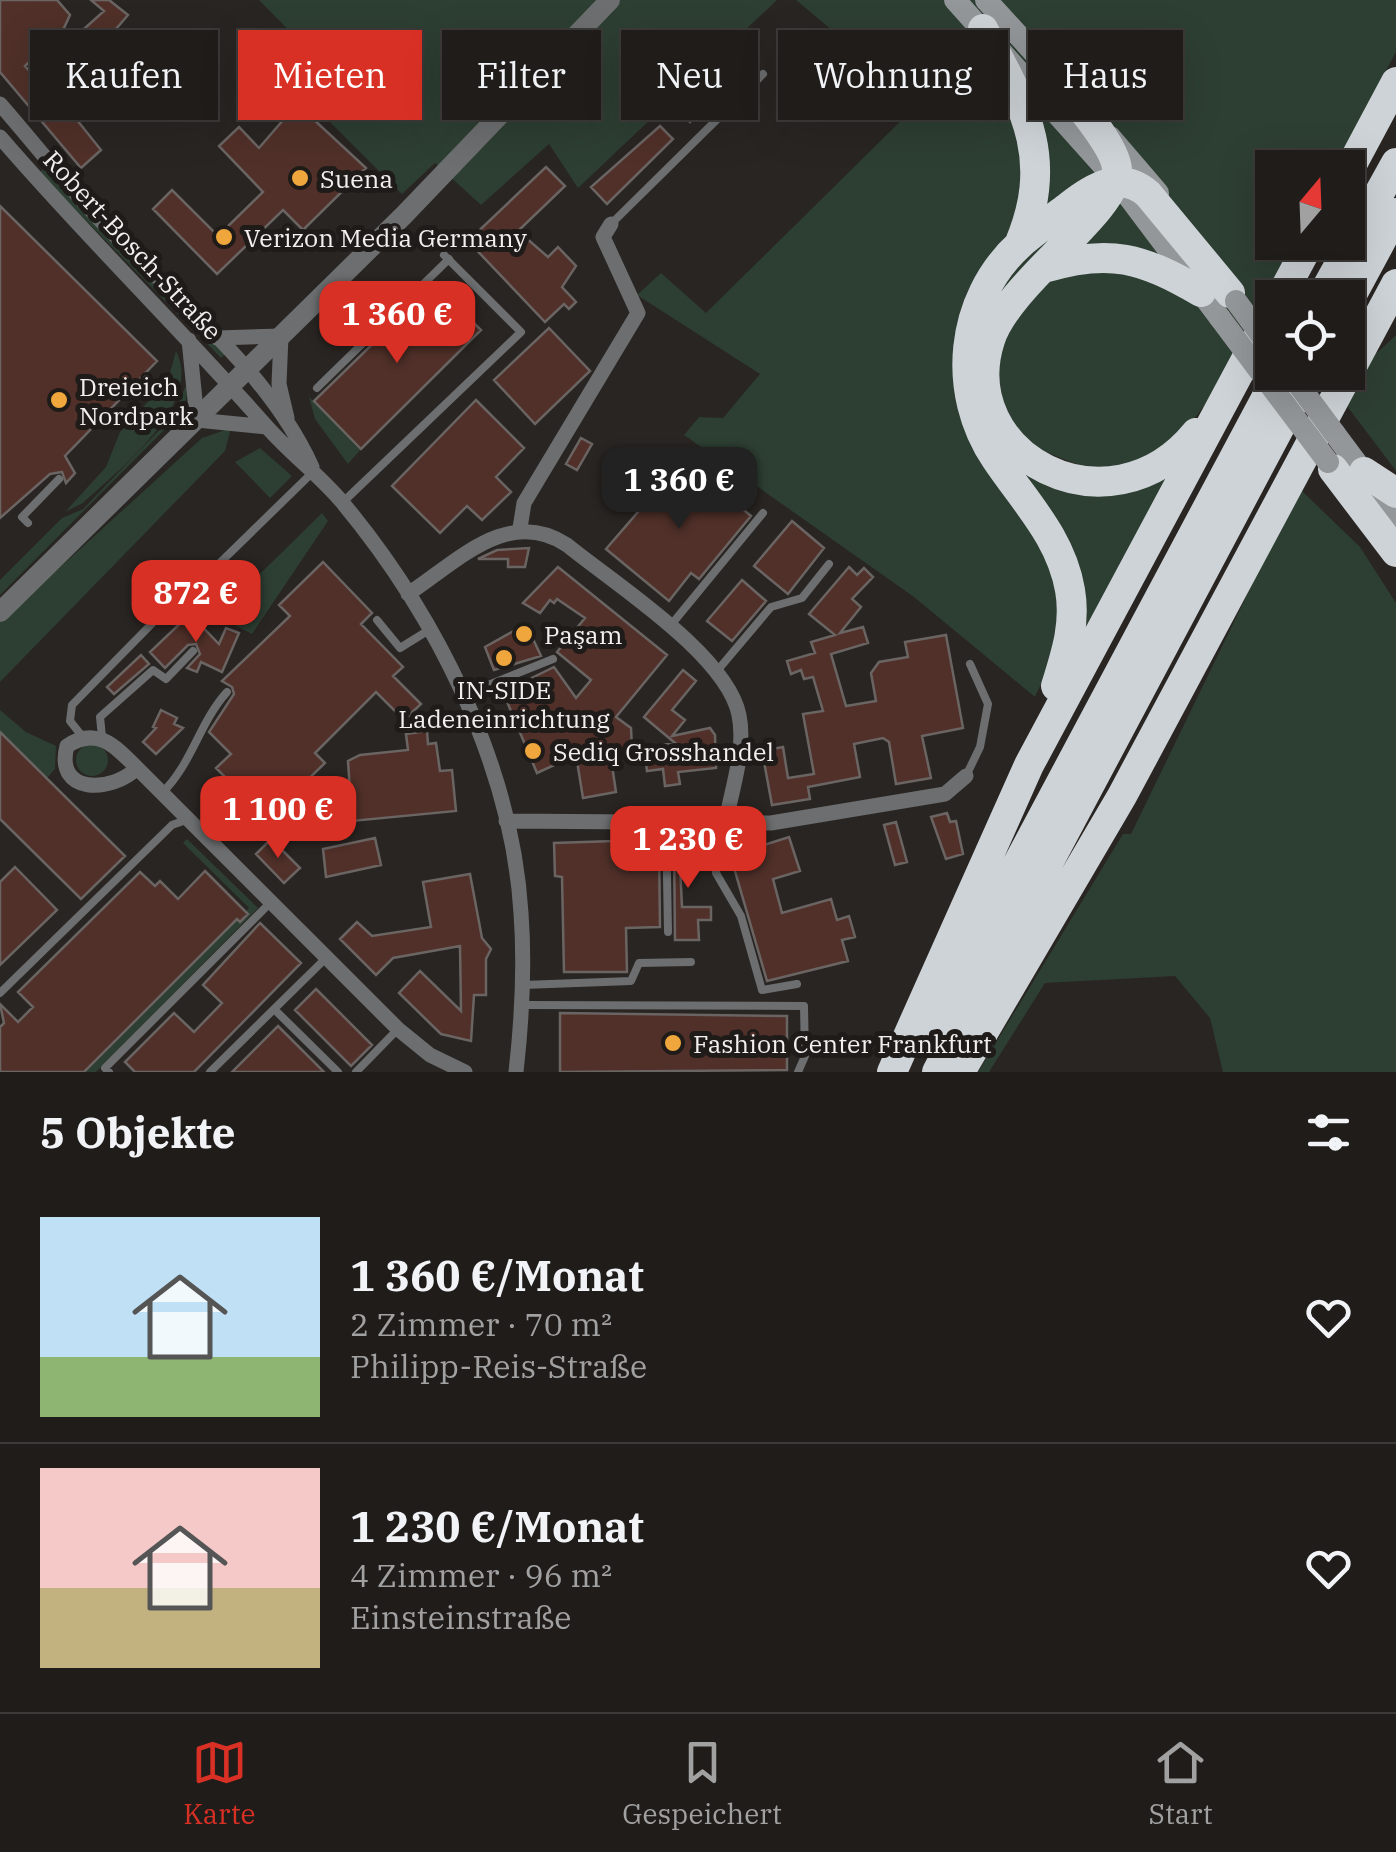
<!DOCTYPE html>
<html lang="de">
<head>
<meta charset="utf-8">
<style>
	:root { --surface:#1f1c1a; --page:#272523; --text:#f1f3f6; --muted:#a1a1a2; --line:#3c3a39; --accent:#d93025 }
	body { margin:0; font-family:"IBM Plex Serif",serif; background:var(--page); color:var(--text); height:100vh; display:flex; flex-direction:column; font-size:38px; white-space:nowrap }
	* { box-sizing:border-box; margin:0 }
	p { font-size:32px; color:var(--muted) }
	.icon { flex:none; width:55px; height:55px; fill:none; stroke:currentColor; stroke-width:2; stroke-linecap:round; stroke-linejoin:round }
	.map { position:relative; height:1072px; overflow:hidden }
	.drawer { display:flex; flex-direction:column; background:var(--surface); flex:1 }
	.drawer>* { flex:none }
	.guide { position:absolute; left:30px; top:30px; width:1338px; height:90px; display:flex; gap:20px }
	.needle { width:65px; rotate:19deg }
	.fabs { position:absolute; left:1255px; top:150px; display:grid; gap:20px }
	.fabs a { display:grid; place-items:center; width:110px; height:110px; border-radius:0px; background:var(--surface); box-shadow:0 10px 40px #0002,0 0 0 2px var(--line); font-size:50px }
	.price { position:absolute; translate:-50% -85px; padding:0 22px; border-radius:20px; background:var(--accent); color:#fff; font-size:32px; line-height:65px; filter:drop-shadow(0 2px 5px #0008) }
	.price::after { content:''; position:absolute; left:50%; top:60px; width:30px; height:22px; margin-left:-15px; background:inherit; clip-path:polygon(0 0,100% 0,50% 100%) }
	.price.on { background:#222; color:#fff }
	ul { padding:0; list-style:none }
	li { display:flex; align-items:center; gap:30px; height:250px; padding:0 40px }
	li+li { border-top:2px solid var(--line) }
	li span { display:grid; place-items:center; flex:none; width:280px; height:200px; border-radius:0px; color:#555 }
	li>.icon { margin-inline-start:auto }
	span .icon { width:120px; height:120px; fill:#fffc; stroke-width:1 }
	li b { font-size:42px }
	h2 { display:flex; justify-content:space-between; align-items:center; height:120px; padding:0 40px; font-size:42px }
	.chip { padding:0 35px; border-radius:0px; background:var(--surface); box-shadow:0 10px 40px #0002,0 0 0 2px var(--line); font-size:35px; line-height:90px }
	.chip.on { background:var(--accent); color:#fff }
	.dock { display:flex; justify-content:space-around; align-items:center; height:140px; border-top:2px solid var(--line); background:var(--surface); font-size:28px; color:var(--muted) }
	.dock a { display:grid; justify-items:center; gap:5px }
	.dock .on { color:var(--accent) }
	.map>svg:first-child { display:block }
	.green { fill:#2d3e32 }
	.building { fill:#503029; stroke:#6a6463; stroke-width:2.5 }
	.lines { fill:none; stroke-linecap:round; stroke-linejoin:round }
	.service { stroke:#6c6e6f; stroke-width:8 }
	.minor { stroke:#6c6e6f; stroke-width:15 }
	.tertiary { stroke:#6c6e6f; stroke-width:20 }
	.secondary { stroke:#939799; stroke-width:22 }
	.motorway { stroke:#ced3d7; stroke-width:30 }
	.secondary-bridge { stroke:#939799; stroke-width:22 }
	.poi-dot { fill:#efa73d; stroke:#1f1b19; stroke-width:4 }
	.labels { text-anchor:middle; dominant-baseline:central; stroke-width:10; stroke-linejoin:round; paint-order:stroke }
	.poi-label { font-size:25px; fill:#f2efee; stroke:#1f1b19; text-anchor:start }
	.street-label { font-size:25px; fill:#f2efee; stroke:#1f1b19 }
</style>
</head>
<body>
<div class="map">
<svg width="1396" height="1072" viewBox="0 0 1396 1072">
	<rect width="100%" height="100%" fill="#292522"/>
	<path class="green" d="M259,0H777L578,188L549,144L481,205L435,163L402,194L287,79L312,54Z
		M796,0H1396V52L1334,167L1272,168V242L1293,243C1258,307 1201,458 1121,470C1091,474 1059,457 1032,446L1018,454C1064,503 1131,494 1181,458L1084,642L1081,595L1072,560L1056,526L1009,459L995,466C1028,513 1070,570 1063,632C1061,652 1043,678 1035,697L914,597L684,435L699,417L723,418L760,374L637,295L661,273L706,313L919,103Z
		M45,167L225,354L221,358L56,190L40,172Z
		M1396,335V471L1344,402L1367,362Z
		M176,351C204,404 118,471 83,503L65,512L106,467L120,432L168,380Z
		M188,381L186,400L177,417L0,595V580L62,518L83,509L172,417Z
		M309,397L361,449L348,464L315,419Z
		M231,428L225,451L0,682V622L202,438Z
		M260,448L292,476L270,498L235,462Z
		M1299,488L1360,547L1396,603V1072H1223L1210,1018L1175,976L1045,983L989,1072H978L1123,834H1131Z
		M322,513L328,521L252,634L217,616Z
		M0,710L26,732L56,746L55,769L47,778L0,732Z
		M76 760a16 16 0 1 1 32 0a16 16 0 1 1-32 0Z
		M187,839L258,908L96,1072H86L249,908L183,843Z"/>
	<path class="building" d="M0,0H57L70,15L64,28L25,66L46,89L66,72L91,99L73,115L101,150L81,168L0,72Z
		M91,0H109L128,15L116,29L131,40L169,87L154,101L100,34L85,48L75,37L104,11Z
		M728,52L744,69L690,122L674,106Z
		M297,104L366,168L303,230L283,210L217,274L153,209L172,190L218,236L263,192L219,146L239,127L259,148Z
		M660,126L673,139L607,204L591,187Z
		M546,167L565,186L518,231L548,257L558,247L576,266L562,287L576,302L569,309L564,304L545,322L468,241Z
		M0,206L157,361L65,456L75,473L66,483L62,472L50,474L0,518Z
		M434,284L481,330L361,449L314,401Z
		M549,328L590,371L535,424L494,380Z
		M476,400L524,448L496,477L511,492L482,520L467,506L440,533L392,486Z
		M581,438L592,444L577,470L566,464Z
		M688,464L751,516L699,579L691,573L669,601L606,549L670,475L675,480Z
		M792,521L824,548L788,594L754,566Z
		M529,548L525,567H508V559H478L497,550Z
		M323,562L372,613L361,624L403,667L393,676L421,704L404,720L376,692L315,753L325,763L267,819L216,768L231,754L209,732L234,694L232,687L222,681L290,616L279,605Z
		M558,567L667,655L616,717L631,728L632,749L610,752L616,792L583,798L576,755L537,773L503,692L554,667L576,698L591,680L557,652L585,618L557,599L554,603L550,600L540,613L523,603Z
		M849,567L857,575L864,568L873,577L852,599L861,607L840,633L863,627L868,643L831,654L846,706L876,701L871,673L879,662L908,657L905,642L946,635L963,728L922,736L931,778L896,784L889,742L883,738L854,744L860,777L808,787L810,799L772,805L762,751L783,747L788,778L814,774L803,714L823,711L813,677L804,679L801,670L791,674L787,661L815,653L811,642L835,635L809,614Z
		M742,580L766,601L732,641L707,621Z
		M190,614L219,644L226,628L239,633L222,672L201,662L197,672L187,668L200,654L196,644L188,645L165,668L150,652Z
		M526,624L541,656L494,670L485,647Z
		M141,655L149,664L114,694L107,687Z
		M683,670L696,681L672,710L685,720L672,736L710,728L715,735L716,768L678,772L680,784L665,786L663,769L647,771L644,747L675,743L644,717Z
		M161,710L177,718L174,724L183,728L156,754L143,742L156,728L153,727Z
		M427,731L428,744L436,743L440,771L452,770L456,811L352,821L348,761L360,755L408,750L406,734Z
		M0,732L125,856L81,899L0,819Z
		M947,813L950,822L956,821L963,854L946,859L931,817Z
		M896,822L907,862L895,865L884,825Z
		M789,837L800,871L773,879L782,913L831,899L837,920L849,916L855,937L842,940L848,961L767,981L732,861H723L722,840H764V845Z
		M375,838L381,865L326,877L323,849Z
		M271,839L300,868L284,883L256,854Z
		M645,840H659L660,927L626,928L627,972H564L562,877L555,876L554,843Z
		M707,842L708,861L704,865H680L682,907H711V920H698L699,940H675L674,843Z
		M15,867L57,910L0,965V882Z
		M205,871L248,914L240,922L237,919L84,1072H0V1027L4,1023L0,1004L18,1022L33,1007L18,992L140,872L155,886L160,881L178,899Z
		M470,874L482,938L491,949L486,959V995H474L471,1041L441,1034L399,993L420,971L461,1011L460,946L393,958L376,975L340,939L357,922L372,936L431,927L423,882Z
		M260,923L301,963L194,1072H135L125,1062L174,1013L194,1032L222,1003L203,985Z
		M316,989L372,1045L351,1066L295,1010Z
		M560,1013L787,1016V1070L560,1072Z
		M278,1026L324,1072H232Z"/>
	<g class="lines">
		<path class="service" d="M611,224L763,74
			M317,388L449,259
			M342,503L521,332L444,255
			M28,523L22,517L59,479
			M377,620L400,648L429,630
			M671,625L763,513
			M717,671L771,607L802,598L829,564
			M463,695L553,659
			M82,736L70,721L72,705L181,594L192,590L314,471
			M102,737L100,717L153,670L166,679L193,651
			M966,776L980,747L988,704L970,664
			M162,793C192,764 199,723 227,692
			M666,821L668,932
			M714,821L716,873L741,916L762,990L797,984
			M523,985L631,981L639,963L691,962
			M0,993L172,825L186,820
			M523,1005L804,1006L805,1056L798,1072
			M274,1009L338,1072
			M109,1072L105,1068L271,902
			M210,1072L327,957
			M356,1072L398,1029"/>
		<path class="minor" d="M0,104C35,144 68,187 105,225C177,300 269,372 312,467
			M0,137C86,237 180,328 267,427C291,454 319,475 342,502C436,615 512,765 521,913C525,967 522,1019 516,1072
			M217,338L281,336L279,384L287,418
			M189,340L197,420L267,427
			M520,528L524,503L638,313L603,237L611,224
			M408,594C457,562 508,506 567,545C615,584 727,655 739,715C746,749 732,788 726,821
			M137,768C112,793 54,795 67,746C97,726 115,746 137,768L398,1029L430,1055L465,1072
			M506,821L771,823L945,794L966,776"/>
		<path class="tertiary" d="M0,612L404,215L610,0"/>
		<path class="secondary" d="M955,0L1116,180L1220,318
			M986,0L1049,69
			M1110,137L1158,193
			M1335,434L1396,516"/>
		<path class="motorway" d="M983,29C1024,106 1056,158 1019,245
			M1041,59C1059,82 1118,144 1117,171C1116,213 1008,283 990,340C953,455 1109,539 1196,433
			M1348,172L1396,82
			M1044,268C1110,248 1142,258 1201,292
			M1280,298L1310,242
			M1321,298L1396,163
			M1348,302L1396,213
			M1333,469L1396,552
			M1364,472L1396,493
			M1056,686C1066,654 1076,624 1070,590C1061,537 1024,501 996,459C951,393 959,299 1020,244C1035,231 1052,219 1068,207C1093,187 1121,170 1148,194L1230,293
			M926,1036L1280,372
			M892,1072L1029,765L1272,311
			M937,1072L1309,372
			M960,1072L1122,796L1396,284"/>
		<path class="secondary-bridge" d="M1236,301L1272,350
			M1220,318L1328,462
			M1289,372L1335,434"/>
	</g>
	<g class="poi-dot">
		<circle cx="300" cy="178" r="10"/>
		<circle cx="224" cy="237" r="10"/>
		<circle cx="59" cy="400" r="10"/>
		<circle cx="524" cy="634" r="10"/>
		<circle cx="504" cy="658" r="10"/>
		<circle cx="533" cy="751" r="10"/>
		<circle cx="673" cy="1043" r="10"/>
	</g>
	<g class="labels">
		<g class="poi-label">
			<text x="320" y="178">Suena</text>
			<text x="244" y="237">Verizon Media Germany</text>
			<text x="79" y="386">Dreieich<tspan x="79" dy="29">Nordpark</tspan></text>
			<text x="544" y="634">Paşam</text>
			<text x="504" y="689" text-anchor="middle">IN-SIDE<tspan x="504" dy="29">Ladeneinrichtung</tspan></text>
			<text x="553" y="751">Sediq Grosshandel</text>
			<text x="693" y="1043">Fashion Center Frankfurt</text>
		</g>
		<g class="street-label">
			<text transform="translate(133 245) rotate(47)">Robert-Bosch-Straße</text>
		</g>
	</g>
</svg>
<div class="fabs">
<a><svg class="needle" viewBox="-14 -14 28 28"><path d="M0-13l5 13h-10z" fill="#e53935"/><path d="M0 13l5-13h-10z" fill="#a1a1a2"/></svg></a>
<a><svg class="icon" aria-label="locate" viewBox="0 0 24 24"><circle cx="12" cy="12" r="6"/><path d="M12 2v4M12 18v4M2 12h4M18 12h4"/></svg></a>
</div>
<b class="price" style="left:397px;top:366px">1 360 €</b>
<b class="price on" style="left:679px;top:532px">1 360 €</b>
<b class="price" style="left:196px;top:645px">872 €</b>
<b class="price" style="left:278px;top:861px">1 100 €</b>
<b class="price" style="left:688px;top:891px">1 230 €</b>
<div class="guide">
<a class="chip">Kaufen</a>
<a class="chip on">Mieten</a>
<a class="chip">Filter</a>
<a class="chip">Neu</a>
<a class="chip">Wohnung</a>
<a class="chip">Haus</a>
</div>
</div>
<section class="drawer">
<h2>5 Objekte<svg class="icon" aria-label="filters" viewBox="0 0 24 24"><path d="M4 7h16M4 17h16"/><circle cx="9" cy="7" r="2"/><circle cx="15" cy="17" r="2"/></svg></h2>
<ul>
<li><span style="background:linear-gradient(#bfe0f5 70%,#8fb573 0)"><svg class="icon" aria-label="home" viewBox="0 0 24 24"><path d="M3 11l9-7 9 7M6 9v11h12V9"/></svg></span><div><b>1 360 €/Monat</b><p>2 Zimmer · 70 m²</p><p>Philipp-Reis-Straße</p></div><svg class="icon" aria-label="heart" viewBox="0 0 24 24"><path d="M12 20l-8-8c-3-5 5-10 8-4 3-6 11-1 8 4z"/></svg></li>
<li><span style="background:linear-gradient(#f6c9c9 60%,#c2b280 0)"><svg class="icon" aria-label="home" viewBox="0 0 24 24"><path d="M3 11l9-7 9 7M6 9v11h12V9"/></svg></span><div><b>1 230 €/Monat</b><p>4 Zimmer · 96 m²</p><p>Einsteinstraße</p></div><svg class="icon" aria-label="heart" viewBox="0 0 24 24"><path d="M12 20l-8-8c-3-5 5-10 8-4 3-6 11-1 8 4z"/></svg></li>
</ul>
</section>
<nav class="dock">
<a class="on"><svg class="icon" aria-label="map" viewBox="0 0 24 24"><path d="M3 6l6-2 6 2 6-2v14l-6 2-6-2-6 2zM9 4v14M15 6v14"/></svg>Karte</a>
<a><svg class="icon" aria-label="saved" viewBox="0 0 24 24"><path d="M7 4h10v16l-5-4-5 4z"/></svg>Gespeichert</a>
<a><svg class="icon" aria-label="home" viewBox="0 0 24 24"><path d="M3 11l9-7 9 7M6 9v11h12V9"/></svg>Start</a>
</nav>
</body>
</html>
